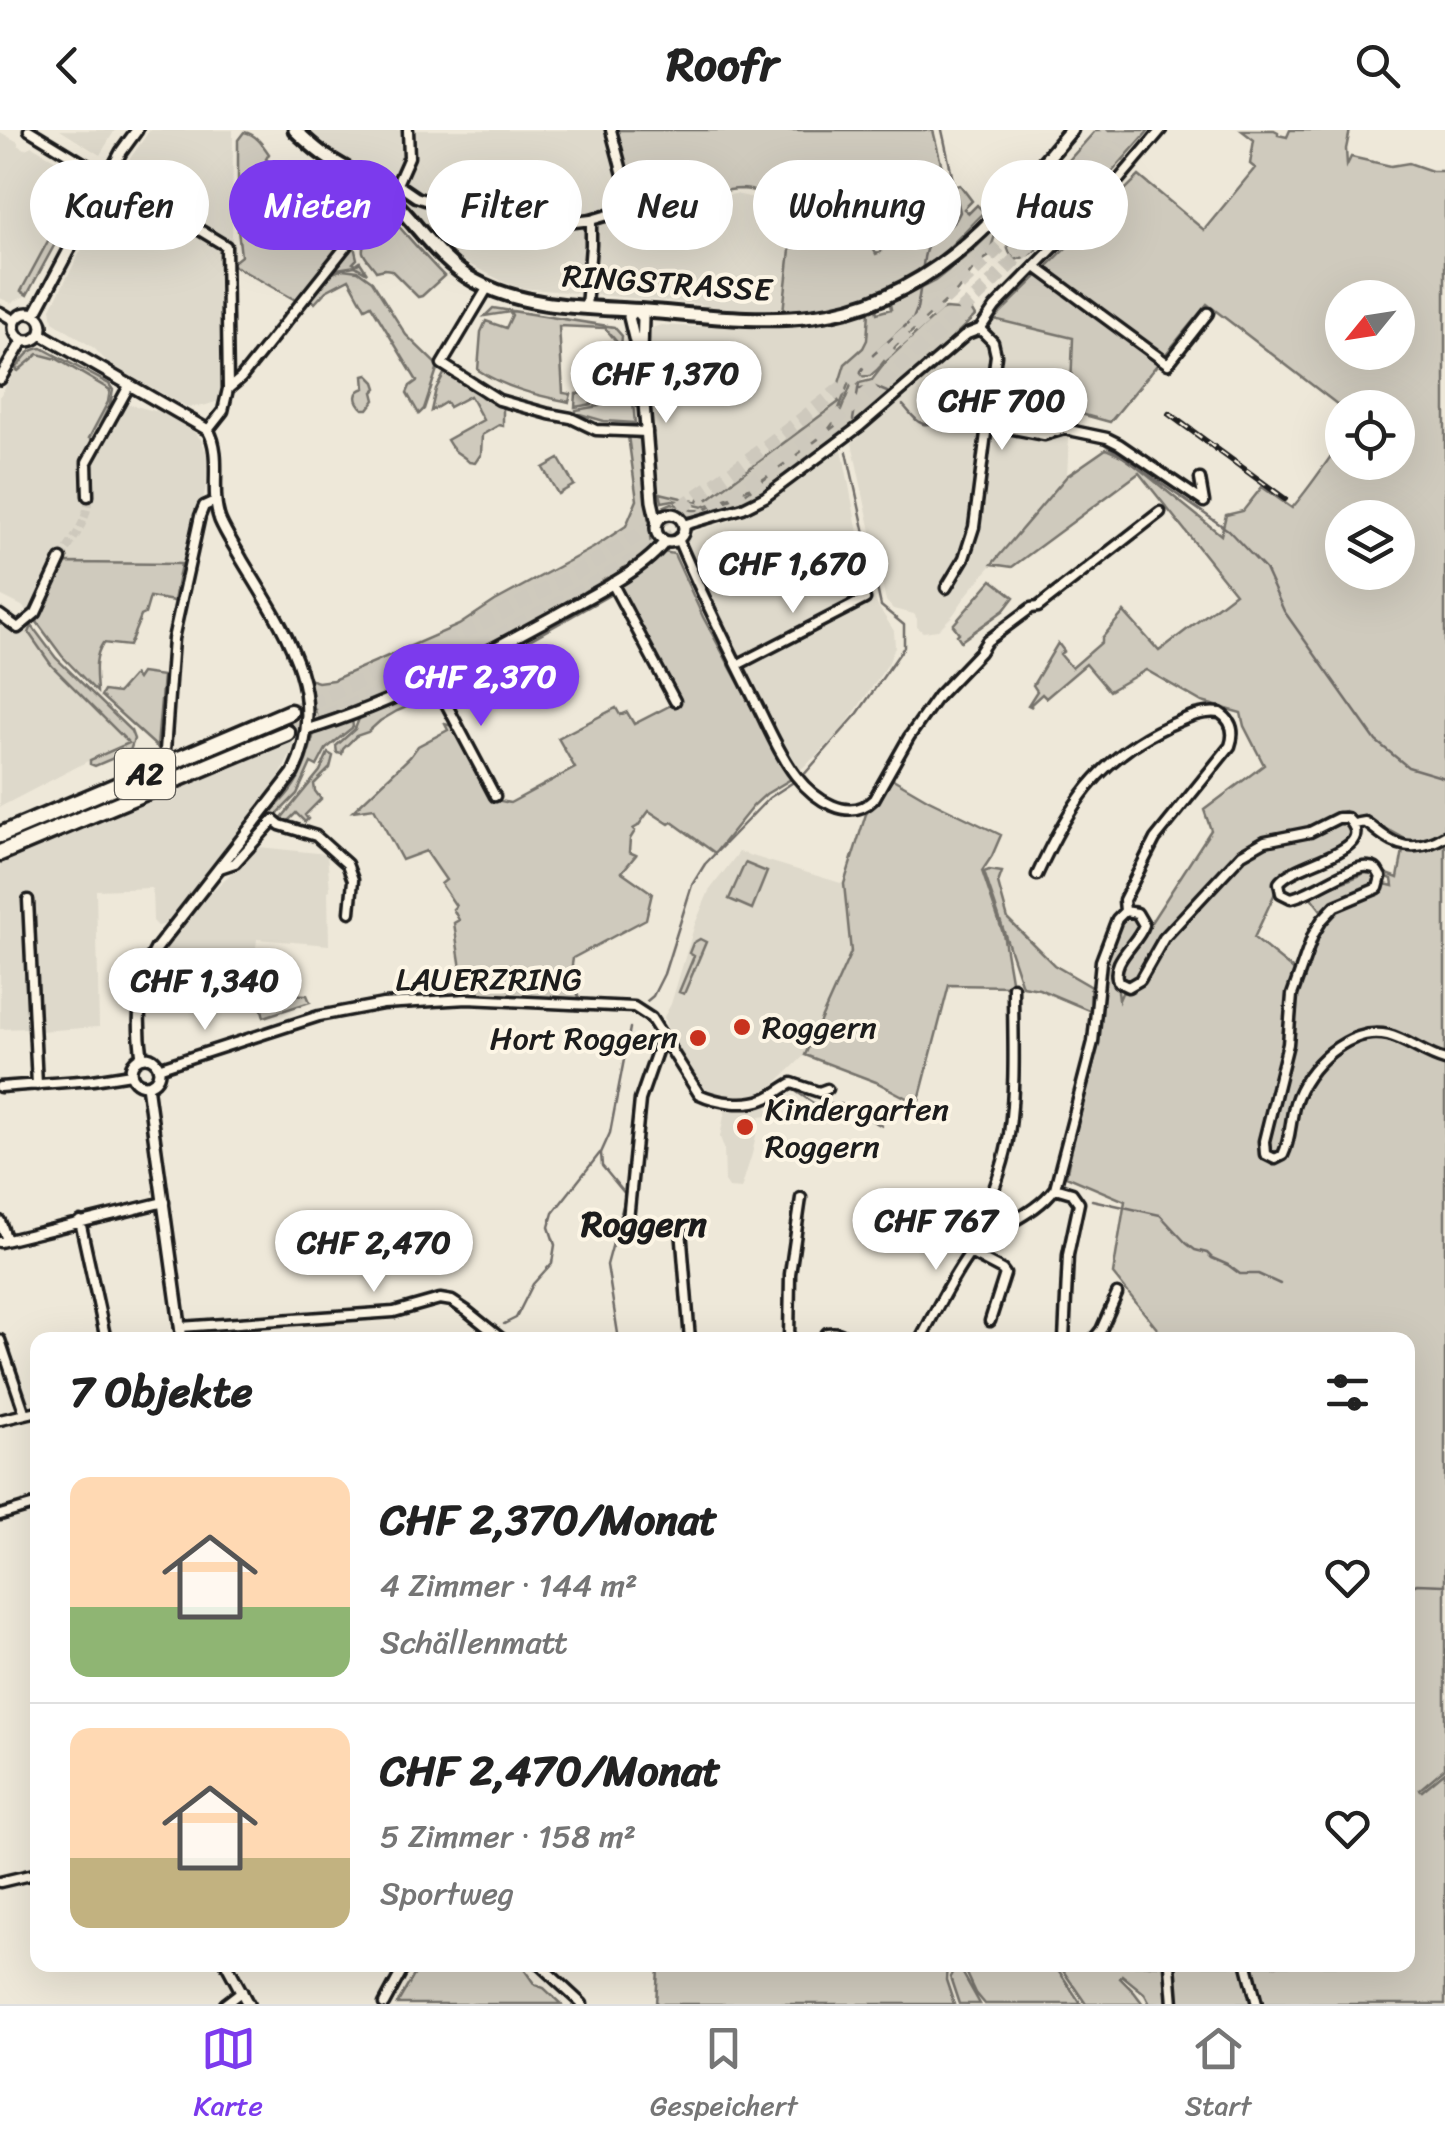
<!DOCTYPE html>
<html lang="de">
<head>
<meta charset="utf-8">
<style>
	:root { --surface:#fff; --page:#f2f2f2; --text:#222; --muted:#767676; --line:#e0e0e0; --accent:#7c3aed }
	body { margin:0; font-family:Sriracha,sans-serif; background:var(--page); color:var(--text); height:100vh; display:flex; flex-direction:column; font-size:38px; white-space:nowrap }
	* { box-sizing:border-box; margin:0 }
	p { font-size:32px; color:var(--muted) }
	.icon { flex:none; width:55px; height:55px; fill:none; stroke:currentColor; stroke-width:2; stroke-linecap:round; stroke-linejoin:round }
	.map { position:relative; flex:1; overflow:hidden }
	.details { position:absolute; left:30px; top:1202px; width:1385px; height:640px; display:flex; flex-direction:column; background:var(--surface); border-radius:20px; box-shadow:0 10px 40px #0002 }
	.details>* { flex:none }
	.guide { position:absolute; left:30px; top:30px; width:1385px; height:90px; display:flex; gap:20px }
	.needle { width:65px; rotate:240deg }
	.fabs { position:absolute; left:1325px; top:150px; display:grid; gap:20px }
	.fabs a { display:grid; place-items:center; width:90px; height:90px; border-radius:50%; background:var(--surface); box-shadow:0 10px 40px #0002; font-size:50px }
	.price { position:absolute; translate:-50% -85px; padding:0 22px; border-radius:35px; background:#fff; color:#222; font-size:32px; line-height:65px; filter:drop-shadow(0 2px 5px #0008) }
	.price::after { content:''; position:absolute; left:50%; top:60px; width:30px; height:22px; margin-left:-15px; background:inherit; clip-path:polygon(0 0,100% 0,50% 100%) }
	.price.current { background:var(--accent); color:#fff }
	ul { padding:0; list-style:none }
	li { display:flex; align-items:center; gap:30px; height:250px; padding:0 40px }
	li+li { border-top:2px solid var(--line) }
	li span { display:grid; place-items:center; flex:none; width:280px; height:200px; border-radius:20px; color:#555 }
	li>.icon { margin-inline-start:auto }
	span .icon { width:120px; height:120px; fill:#fffc; stroke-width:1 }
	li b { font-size:42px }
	h2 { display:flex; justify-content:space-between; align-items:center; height:120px; padding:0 40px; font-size:42px }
	.chip { padding:0 35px; border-radius:45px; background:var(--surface); box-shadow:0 10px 40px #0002; font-size:35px; line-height:90px }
	.chip.current { background:var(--accent); color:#fff }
	header { display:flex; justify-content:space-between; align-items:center; height:130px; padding:0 40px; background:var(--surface); font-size:45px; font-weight:700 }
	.tabs { display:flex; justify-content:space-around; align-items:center; height:140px; border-top:2px solid var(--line); background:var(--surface); font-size:28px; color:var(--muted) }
	.tabs a { display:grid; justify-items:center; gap:5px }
	.tabs .current { color:var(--accent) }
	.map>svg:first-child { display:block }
	.built { fill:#ded9cb }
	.green { fill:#cfcabd; stroke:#76736c; stroke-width:2.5; fill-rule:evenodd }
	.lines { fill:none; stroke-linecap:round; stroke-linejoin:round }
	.stream { stroke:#6f6c67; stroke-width:2.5 }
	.minor-tunnel { stroke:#cec9bd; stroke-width:8; stroke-dasharray:8 4; stroke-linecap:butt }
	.motorway-tunnel { stroke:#cec9bd; stroke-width:14; stroke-dasharray:14 7; stroke-linecap:butt }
	.minor-casing { stroke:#1c1c1c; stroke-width:15 }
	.tertiary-casing { stroke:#1c1c1c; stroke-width:16 }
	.primary-casing { stroke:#1c1c1c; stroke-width:19 }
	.motorway-casing { stroke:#1c1c1c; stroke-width:21 }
	.minor { stroke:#fcf5e5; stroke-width:8 }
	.tertiary { stroke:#fcf5e5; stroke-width:9 }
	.primary { stroke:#fcf5e5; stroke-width:11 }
	.motorway { stroke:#fcf5e5; stroke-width:14 }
	.rail-casing { stroke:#1c1c1c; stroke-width:6 }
	.rail { stroke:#fcf5e5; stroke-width:2.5; stroke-dasharray:8; stroke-linecap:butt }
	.poi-dot { fill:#c8321e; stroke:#fcf5e5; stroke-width:4 }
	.labels { text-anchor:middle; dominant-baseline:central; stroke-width:8; stroke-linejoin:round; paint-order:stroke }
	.shield { fill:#fcf5e5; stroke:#5f5d58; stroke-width:2.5 }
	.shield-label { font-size:30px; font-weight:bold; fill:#1c1c1c }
	.street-label { font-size:32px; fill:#1c1c1c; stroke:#fcf5e5 }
	.poi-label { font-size:32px; fill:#1c1c1c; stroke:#fcf5e5; text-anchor:start }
	.neighbourhood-label { font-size:35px; font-weight:bold; fill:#1c1c1c; stroke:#fcf5e5 }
</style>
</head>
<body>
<header><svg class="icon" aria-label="back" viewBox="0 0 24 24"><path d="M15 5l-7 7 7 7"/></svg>Roofr<svg class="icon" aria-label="search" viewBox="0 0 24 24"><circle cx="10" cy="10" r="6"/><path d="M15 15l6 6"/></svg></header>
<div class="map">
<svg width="1445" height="1874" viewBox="0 0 1445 1874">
	<rect width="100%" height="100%" fill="#eee8d9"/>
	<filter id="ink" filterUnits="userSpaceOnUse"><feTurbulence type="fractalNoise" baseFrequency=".01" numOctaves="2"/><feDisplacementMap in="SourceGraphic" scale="20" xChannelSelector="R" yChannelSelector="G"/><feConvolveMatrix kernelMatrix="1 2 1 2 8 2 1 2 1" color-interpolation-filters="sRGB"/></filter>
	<g filter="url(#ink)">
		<path class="built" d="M60,0H115L100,25Z
			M150,0H233L232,114L221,125V258L219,271L203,276L187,277L134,248L108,233L94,218L53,192L51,178L127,33Z
			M304,0H607L626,71L624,75L631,87L665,84L694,77L718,67L735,64L754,68L794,83L783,182L721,179L698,174L521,158L506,153L463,131L450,120L391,56L389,58L325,18Z
			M0,2L18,12V15L25,19L32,16L83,46L21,161L27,165L11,173L0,168Z
			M869,182L867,210L863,218L845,234L842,239L835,265L839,272L708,369L704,363L699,372L660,363L659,365L646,246L647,223L652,198L661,195L693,197L709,195H804L826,192Z
			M994,189L1074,208L1067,346L968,463L953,485L938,500L923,502L917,497V489L914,484L893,479L886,471L852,313Z
			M38,224L57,228L110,260L108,272L89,309L100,321L128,274L155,281L156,280L189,297L201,309L207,324L206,356L189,434L66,433L37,492L22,476L0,465V266L16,239L19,241Z
			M842,319L868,455L878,476L894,501L895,517L888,534L845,596L836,608L799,641L703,461L688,425L691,423L688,408L695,401L740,388L765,376Z
			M0,491L12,502L32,496L29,499L52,536L130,613L90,630L0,677Z
			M293,611L294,617L279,648L167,794L158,796L153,791L152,758L96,760L99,897L39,901L29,898L0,899V733Z
			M259,717L327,724L330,760L328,761L329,815L257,809L253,844L148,879L154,840L165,819L206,767Z
			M739,722L844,754L851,822L805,925L758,970L768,977V986L760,987L752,1024L741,1059L729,1058L725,1052L724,1018L720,1007L727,970L700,961L673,918L664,887L671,874L695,794L709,761Z"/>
		<path class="green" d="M616,0H933L944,46L901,68L861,85L862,90C820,104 783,61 741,59C720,59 700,69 680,76L673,70L668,60L635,66Z
			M1096,0H1149L1067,93L1037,66Z
			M1241,0H1274L1278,2V5L1287,7L1290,0H1350L1346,19L1347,35L1351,27L1391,36L1409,33L1432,41H1445V927L1402,907H1350L1300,956L1281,1021L1274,1025L1269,1021L1267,1017C1278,953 1288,841 1326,791C1343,769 1372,772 1385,754L1393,756L1392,749L1385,746V743L1398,748L1405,709C1389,700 1371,688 1352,688L1345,681L1334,684L1315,697L1261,708L1244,718L1164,804L1135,851L1126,853L1119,848C1121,826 1145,815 1150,794L1211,700L1204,680L1264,635L1244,596L1241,583L1202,572L1146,540L1109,561L1086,534L1046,568L1042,564L1030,575L1032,577L1028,575L1037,561L1033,555L1058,513L1064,521L1060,524L1072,538L1102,512V508L1124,482L1159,521L1235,463L1139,343L1012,437L992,434L1067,346L1106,319L1126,328L1221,405L1226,385L1243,381L1262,357L1292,378C1311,356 1326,333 1342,310V332H1398V278H1342L1207,174L1110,292L1070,281L1073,208L994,189L1139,46L1204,100L1255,38L1250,34L1254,10ZM1342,168H1398V222H1342ZM1342,388H1398V442H1342Z
			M244,2C256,4 263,15 269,24L266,29L277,38L260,59L262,66C282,77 293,91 311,69L325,81L346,110L299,172L231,134L241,126L238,100V10Z
			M83,46L89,52L27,165L21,161Z
			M960,55L972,71L964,79L969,83L977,75L984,82C965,100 947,122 927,137C885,168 834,178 783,182L794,84L814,92L818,98L827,96L850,103L864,101L876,124L881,122L882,100L884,92L923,73L948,57Z
			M381,77C403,100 422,124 444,146L422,166L418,167L391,140L385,139L376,141C373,136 364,127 363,122C361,112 375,102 382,100L384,90L382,89L371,93L354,116L357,129L353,133L356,135L360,132L367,143L355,136L331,140Z
			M1039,86L1049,95C1044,115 1035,125 1015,130C995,109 1019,93 1039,86Z
			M998,96L988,127L977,134L957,161L896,216L877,240L870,246L854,247L849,252L834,292L825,304L765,348L739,364L703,377L673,370L662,372L660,363L698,372L700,365L703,363L708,369L839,272L835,266L845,234L863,218L867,210L869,182L876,179L877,183L891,179L890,174L935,151L970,123Z
			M343,139L358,141L372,151L406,205L438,236L424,279L419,284L407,263L410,256L417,251L371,175L365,178L349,149L326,161L315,173L310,168L327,145Z
			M493,178L614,197L622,206L621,217L605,198L559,196L563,263L571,264L569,272L565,271C534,265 504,257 478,240L481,202L486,191L506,198L512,185L510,182L485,186Z
			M945,179L972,181L975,186L954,206L955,208C906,251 856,294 804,333C788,346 772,360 753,369C736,377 712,387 693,387C683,388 673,381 665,376L672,373L692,380H703L745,364L835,296L851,255L872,250L888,229L940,181Z
			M42,218L109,254L113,260L110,275L92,310L89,308L108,272L110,260L57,229L38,224L18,241L16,239C24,228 28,219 42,218Z
			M444,244H448L483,263L482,267L496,274L498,271L503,279V296L499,295L482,305L481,324L475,333L469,332C460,322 456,326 447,310L483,290L470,266L449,277L446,272L431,281L436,259Z
			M368,245L375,252L377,258L373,262L375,270L368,279H363C354,271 353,261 365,258L364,246Z
			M624,259L632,263L635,293L604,291L576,283V280L599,276L598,273L575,277L576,264Z
			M628,306L641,309L651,417L646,424L547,484L487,516L364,574L341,583L317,589L309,549L318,552L333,550L459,495L495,471L593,418L626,396L637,370Z
			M559,329L574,355L558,364L543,338Z
			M664,422L674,424L703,487L791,649L766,664L753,676L715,723L672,692L669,694L649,681L638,696L633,699L635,701L630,709L629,722L636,725L622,742L652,763L646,789L573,828L570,848L580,869L465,865L454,793L459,790L453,779L456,776L441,754L446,750L426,721L402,730L374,678L353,681L410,627L418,616L448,600L445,594L453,596L491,669L510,673L575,638L558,608L616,578L620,585L627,582L634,594L677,572L618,455L654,432Z
			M66,433L181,434L174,471L150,467L145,484L141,486L129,516L103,513C93,528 96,544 97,562L62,526L37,492Z
			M992,450L1014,467L1004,480L961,511L957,505L959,503L953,495Z
			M609,460L613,463L494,530L441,556V550Z
			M32,496L56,528L131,601L134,609L130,621L95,636L90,634V630L129,613L52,536L29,503Z
			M141,543L163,546L157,617L101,566L104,561L118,563L134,545L137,549Z
			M429,556L430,559L419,572L397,581L380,591L368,602L356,606L343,619L342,624L337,623L336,616L355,599L360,586Z
			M352,589L353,597L326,619L317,636L311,633L297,664L234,728C246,703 272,684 290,661C303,644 309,623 314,603L320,599Z
			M328,623L333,626L330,638L314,654L315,661L321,669L305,685L308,689L305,692L296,683L287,692H282L280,690L320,641Z
			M893,649L929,670L1001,705L992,726L982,741L1003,803L1012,856L949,855L918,974L876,952L805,925L851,822L844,754L866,684Z
			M1342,692L1348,693L1354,705L1349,713L1282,743L1276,753L1275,763L1254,808L1296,842L1287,877L1286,909L1260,1011V1022L1271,1034C1280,1033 1285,1031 1289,1022C1294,1008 1293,991 1297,976C1307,942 1343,906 1381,907C1400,908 1423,927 1445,932V1638L1420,1659L1422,1661L1445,1642V1874H1259L1250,1835H1408V1210H1166L1113,1144L1125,1071L1066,1046L1101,883L1102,844L1111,815L1122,790L1130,787L1135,788L1138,797L1111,840L1110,846L1118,861L1119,870L1122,863L1136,859L1142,854L1152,831L1173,801L1217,757L1241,728L1260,716Z
			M745,733L767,742L752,779L729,769Z
			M989,740L1002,742L998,753L1008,789L1054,835L1090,856L1091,881L1039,859L1022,856L984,742Z
			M1367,740L1375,744L1378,748L1375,756L1329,778L1323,783L1310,766C1326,758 1343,752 1361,745L1360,742L1349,746L1350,743Z
			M700,809L706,812L684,864L679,862L694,826L689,823L693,813Z
			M280,864L307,865L310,872L264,887L261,876Z
			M420,1835H521L535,1855L544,1858L561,1874H397Z
			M652,1835H947L946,1850L954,1874H656L658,1838Z
			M963,1835H1055L1081,1874H985L976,1863Z
			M1059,1835H1164L1169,1874H1150L1144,1863L1122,1845L1120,1848L1134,1862L1143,1874H1086Z
			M1174,1835H1245L1254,1874H1176L1172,1843Z
			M954,1839L962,1842L980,1874H959L950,1847Z"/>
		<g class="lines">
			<path class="stream" d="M922,141C924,133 923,122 929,114C938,101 954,98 960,82L942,0
				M860,259L875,257L887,262
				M998,274L1073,292L1083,299
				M903,275C919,293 920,300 944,289
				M853,290L861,241L873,225L913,189L917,179L921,154
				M1097,309L1228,400L1265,439L1284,481L1376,611L1408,637L1445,648
				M802,647L858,583L904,517V495L881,476L847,322
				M647,871L653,866L664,844L692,755L705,734L769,668L795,651
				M788,960H794L816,975L841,974L882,996
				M1092,1070L1160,1085L1186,1113L1195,1120L1207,1123L1212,1128L1228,1135L1240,1144H1258L1280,1154
				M504,1194L516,1188L533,1154L552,1133L555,1115L549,1097L553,1083L600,1023
				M619,1210L607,1135L626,1065L602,1036L601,1023L610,1003L630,898
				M1408,1458L1417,1454L1445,1455"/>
			<path class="minor-tunnel" d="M61,429C72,411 90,388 88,366"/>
			<path class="motorway-tunnel" d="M290,582C426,524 568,455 690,371C841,267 989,141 1107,0
				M287,603C354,574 424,546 488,512C560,474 631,434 698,389C855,286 1014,145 1133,0"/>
			<g class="minor-casing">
				<path id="minor" d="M29,0L98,42L117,50L226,116L228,259L223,281L208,300
					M408,0L409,27L397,54L416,67L477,88L535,97L591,90L632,78L681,79
					M611,0L632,78
					M1036,137L1168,234L1208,183
					M488,157L442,234L499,270L549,284L571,288L596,300L647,302
					M586,177L591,115V90
					M0,182L15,191
					M980,199L995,177L1111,59L1161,0
					M228,259L241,248L367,90
					M987,294L1044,305L1064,299L1107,308L1119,314L1204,372
					M1200,349L1204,372
					M88,366L87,332L129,256
					M684,395L743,378L765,367L860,296L967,204L980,199
					M678,409C701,464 728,517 755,571C768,596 779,624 796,646C814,669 849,694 874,669L909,607L938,566L980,522L987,511L1031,478L1038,477L1160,382
					M612,453L675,571
					M946,458L964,428L974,397L996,225L993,212L980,199
					M0,485L18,498L36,483L61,429
					M737,535L865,469
					M433,549L495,666
					M165,621L173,509L200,386L204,376L215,371
					M1354,694L1365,692C1373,697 1379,703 1387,708C1406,721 1427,717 1445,706
					M220,738L235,733L274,690L280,695L316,706L347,734L353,750L350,782
					M1037,745C1068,677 1097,629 1168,596C1184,589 1202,580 1220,583C1232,591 1235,602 1230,616L1155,709L1124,770L1125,781
					M28,770L37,955
					M1125,781L1137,783L1144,795C1137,815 1110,830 1118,852L1128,857L1140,850L1164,808L1242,724L1265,711L1310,702L1338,688H1347C1383,722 1293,731 1279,753L1281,763L1291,768C1313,764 1351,734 1369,737C1378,738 1377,741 1381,747L1378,758L1335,776L1322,790L1313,805L1292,865L1288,914L1264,1011L1265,1024L1275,1029L1283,1025C1291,1009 1290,990 1295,973C1306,937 1349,896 1388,905C1408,910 1425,925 1445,930
					M662,907L640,970L628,1090L630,1097L634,1098L677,1097L681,1099L690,1210
					M158,938L319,886L383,874L467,869L634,877L651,888L699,964C716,972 745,977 764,969C774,966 782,958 792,953L819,962L827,959
					M0,957L93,950L131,944
					M1055,1058L1072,1063L1079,1073L1068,1125L1064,1210
					M0,1091L7,1110
					M80,1091L106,1210
					M0,1112L164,1072
					M975,1117L976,1107C988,1073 1004,1039 1009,1004C1016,955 1013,905 1013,857
					M970,1123L1002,1140L1005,1144L990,1191
					M180,1197L394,1182L440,1169L452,1171L467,1181L503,1210
					M0,1210L25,1284
					M789,1210L790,1144L801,1068
					M822,1210L827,1203C836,1202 842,1202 847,1210
					M920,1210C932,1188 961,1129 978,1114C1002,1094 1036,1084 1055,1058L1093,912L1101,831L1117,789L1125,781
					M1093,1210L1101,1200L1117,1164
					M0,1290L38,1281
					M0,1385L38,1374
					M0,1752L38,1743
					M540,1835L582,1874
					M1170,1835L1173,1874
					M1247,1835L1257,1874
					M225,1874L242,1861
					M384,1874L405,1835"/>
			</g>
			<g class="tertiary-casing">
				<path id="tertiary" d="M636,180L629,187L641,237L652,371L657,393
					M636,180L643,188L642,224
					M14 197a14 14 0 1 1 28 0a14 14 0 1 1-28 0Z
					M35,184L121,22L137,0
					M41,204L208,300C223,326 209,360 220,390C226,404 235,417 242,430C282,497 332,564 293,643L156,819C138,851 137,892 142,927
					M0,249L23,210
					M656 398a14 14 0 1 1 28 0a14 14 0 1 1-28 0Z
					M306,600C398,572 481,526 565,480C594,464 647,438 665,411
					M131 941a14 14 0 1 1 28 0a14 14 0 1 1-28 0Z
					M147,955L182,1210
					M227,1835L248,1874"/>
			</g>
			<g class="primary-casing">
				<path id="primary" d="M295,0C306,10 317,21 330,29C349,41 370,51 388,66C417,93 438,131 475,151C526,179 588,177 646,181C700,185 759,193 813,186C932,172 999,86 1071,0"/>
			</g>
			<g class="motorway-casing">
				<path id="motorway" d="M0,705L290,582
					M0,723L287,603"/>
			</g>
			<use href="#minor" class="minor"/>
			<use href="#tertiary" class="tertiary"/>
			<use href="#primary" class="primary"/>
			<use href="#motorway" class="motorway"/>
			<g class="rail-casing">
				<path id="rail" d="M1169,284L1285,369"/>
			</g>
			<use href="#rail" class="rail"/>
		</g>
	</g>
	<g class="poi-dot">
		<circle cx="742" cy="897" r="10"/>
		<circle cx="698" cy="908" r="10"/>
		<circle cx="745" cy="997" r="10"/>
	</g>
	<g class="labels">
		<rect class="shield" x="115" y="619" width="60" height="50" rx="8"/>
		<g class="shield-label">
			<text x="145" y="644">A2</text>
		</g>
		<g class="street-label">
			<text transform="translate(667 153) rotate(4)">RINGSTRASSE</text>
			<text x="489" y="849">LAUERZRING</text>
		</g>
		<g class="poi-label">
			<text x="762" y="897">Roggern</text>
			<text x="678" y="908" text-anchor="end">Hort Roggern</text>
			<text x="765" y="979">Kindergarten<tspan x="765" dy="37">Roggern</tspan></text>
		</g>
		<g class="neighbourhood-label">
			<text x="644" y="1094">Roggern</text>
		</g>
	</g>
</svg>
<div class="fabs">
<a><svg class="needle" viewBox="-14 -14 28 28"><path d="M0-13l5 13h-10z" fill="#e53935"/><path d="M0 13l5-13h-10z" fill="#767676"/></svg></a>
<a><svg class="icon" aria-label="locate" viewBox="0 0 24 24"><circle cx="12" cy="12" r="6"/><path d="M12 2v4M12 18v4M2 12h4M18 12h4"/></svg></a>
<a><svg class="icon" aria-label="layers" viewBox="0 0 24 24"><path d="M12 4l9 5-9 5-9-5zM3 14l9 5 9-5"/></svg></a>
</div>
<b class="price" style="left:666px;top:296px">CHF 1,370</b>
<b class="price" style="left:1002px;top:323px">CHF 700</b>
<b class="price" style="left:793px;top:486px">CHF 1,670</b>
<b class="price current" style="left:481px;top:599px">CHF 2,370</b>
<b class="price" style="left:205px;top:903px">CHF 1,340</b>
<b class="price" style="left:936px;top:1143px">CHF 767</b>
<b class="price" style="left:374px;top:1165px">CHF 2,470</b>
<div class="guide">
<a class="chip">Kaufen</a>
<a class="chip current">Mieten</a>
<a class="chip">Filter</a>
<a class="chip">Neu</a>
<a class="chip">Wohnung</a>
<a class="chip">Haus</a>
</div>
<section class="details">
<h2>7 Objekte<svg class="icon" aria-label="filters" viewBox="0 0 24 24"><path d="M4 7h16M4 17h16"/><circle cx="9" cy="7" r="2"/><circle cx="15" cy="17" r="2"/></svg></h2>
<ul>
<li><span style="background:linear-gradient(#ffd9b3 65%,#8fb573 0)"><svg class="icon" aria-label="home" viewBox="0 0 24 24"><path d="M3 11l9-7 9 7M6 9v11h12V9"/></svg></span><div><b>CHF 2,370/Monat</b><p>4 Zimmer · 144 m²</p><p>Schällenmatt</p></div><svg class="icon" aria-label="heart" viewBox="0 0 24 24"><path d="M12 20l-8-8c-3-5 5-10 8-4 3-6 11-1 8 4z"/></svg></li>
<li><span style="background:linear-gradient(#ffd9b3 65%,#c2b280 0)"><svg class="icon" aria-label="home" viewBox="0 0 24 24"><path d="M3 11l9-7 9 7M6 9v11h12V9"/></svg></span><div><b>CHF 2,470/Monat</b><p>5 Zimmer · 158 m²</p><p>Sportweg</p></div><svg class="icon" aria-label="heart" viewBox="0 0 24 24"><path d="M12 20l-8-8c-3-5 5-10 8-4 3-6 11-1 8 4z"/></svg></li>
</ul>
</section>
</div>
<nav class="tabs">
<a class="current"><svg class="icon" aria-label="map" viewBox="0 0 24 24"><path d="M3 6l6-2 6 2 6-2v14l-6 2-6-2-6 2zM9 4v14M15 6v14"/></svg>Karte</a>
<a><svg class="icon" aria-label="saved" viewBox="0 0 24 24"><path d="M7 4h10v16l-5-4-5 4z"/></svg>Gespeichert</a>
<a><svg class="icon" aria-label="home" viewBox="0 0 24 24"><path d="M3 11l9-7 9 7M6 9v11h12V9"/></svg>Start</a>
</nav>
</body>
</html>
